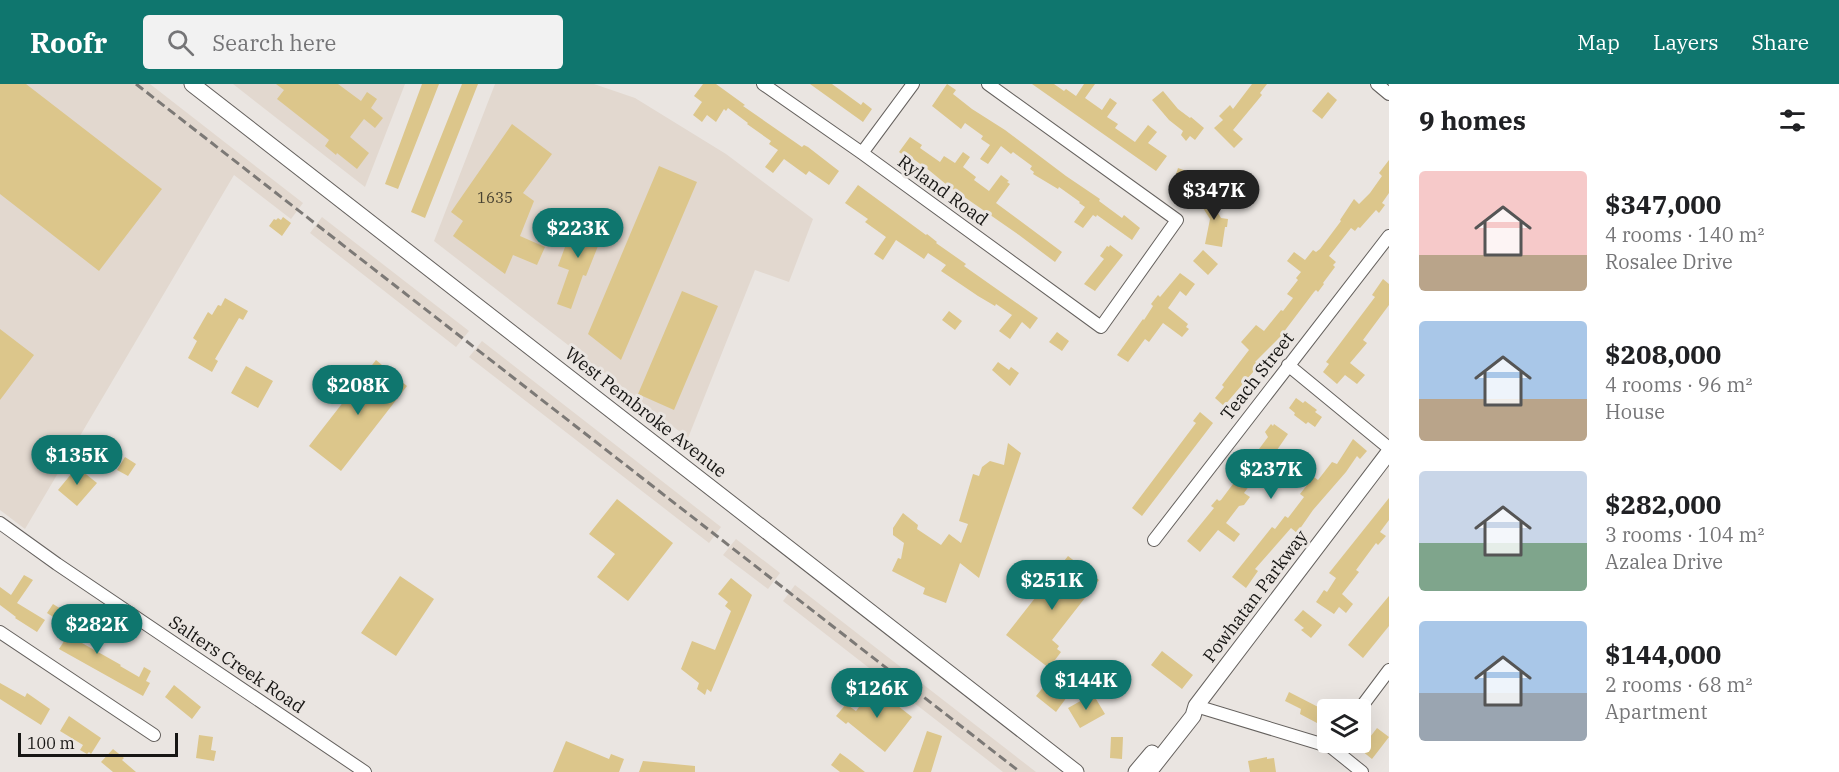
<!DOCTYPE html>
<html lang="en">
<head>
<meta charset="utf-8">
<style>
	:root { --surface:#fff; --page:#f2f2f2; --text:#202124; --muted:#757577; --accent:#0f766e }
	body { margin:0; font-family:"IBM Plex Serif",serif; background:var(--page); color:var(--text); height:100vh; display:flex; flex-direction:column; font-size:22px; white-space:nowrap }
	* { box-sizing:border-box; margin:0 }
	p { font-size:20px; color:var(--muted) }
	.icon { flex:none; width:33px; height:33px; fill:none; stroke:currentColor; stroke-width:2; stroke-linecap:round; stroke-linejoin:round }
	.map { position:relative; flex:1; overflow:hidden }
	.sheet { display:flex; flex-direction:column; background:var(--surface); width:450px }
	.sheet>* { flex:none }
	.controls { position:absolute; left:1317px; top:615px; display:grid; gap:12px }
	.controls a { display:grid; place-items:center; width:54px; height:54px; border-radius:6px; background:var(--surface); box-shadow:0 6px 24px #0002; font-size:30px }
	.scale { position:absolute; left:18px; bottom:15px; width:160px; box-sizing:border-box; padding-left:6px; border:3px solid #171614; border-top:0; font-size:16px; line-height:21px; white-space:nowrap; color:#171614; -webkit-text-stroke:4px #eae5e1; paint-order:stroke }
	.price { position:absolute; translate:-50% -51px; padding:0 14px; border-radius:21px; background:var(--accent); color:#fff; font-size:20px; line-height:39px; filter:drop-shadow(0 2px 3px #0008) }
	.price::after { content:''; position:absolute; left:50%; top:36px; width:18px; height:14px; margin-left:-9px; background:inherit; clip-path:polygon(0 0,100% 0,50% 100%) }
	.price.on { background:#222; color:#fff }
	ul { padding:0; list-style:none }
	li { display:flex; align-items:center; gap:18px; height:150px; padding:0 30px }
	li span { display:grid; place-items:center; flex:none; width:168px; height:120px; border-radius:6px; color:#555 }
	li>.icon { margin-inline-start:auto }
	span .icon { width:72px; height:72px; fill:#fffc; stroke-width:1 }
	li b { font-size:26px }
	h2 { display:flex; justify-content:space-between; align-items:center; height:72px; padding:0 30px; font-size:26px }
	header { display:flex; align-items:center; gap:36px; box-sizing:border-box; height:84px; padding:0 30px; background:var(--accent); color:#fff }
	header strong { font-size:28px }
	nav { display:flex; gap:33px; margin-inline-start:auto; font-size:21px }
	.search { width:420px; height:54px; background:var(--page); display:flex; align-items:center; gap:15px; box-sizing:border-box; padding:0 21px; border-radius:6px; color:var(--muted); font-size:22px }
	main { display:flex; flex:1; min-height:0 }
	.map>svg:first-child { display:block }
	.built { fill:#e2d8cf }
	.building { fill:#dcc68b }
	.lines { fill:none; stroke-linecap:round; stroke-linejoin:round }
	.minor-casing { stroke:#65615e; stroke-width:14 }
	.major-casing { stroke:#65615e; stroke-width:17 }
	.minor { stroke:#fff; stroke-width:12 }
	.major { stroke:#fff; stroke-width:15 }
	.rail { stroke:#7c7976; stroke-width:3; stroke-dasharray:9 4.5; stroke-linecap:butt }
	.labels { text-anchor:middle; dominant-baseline:central; stroke-width:6; stroke-linejoin:round; paint-order:stroke }
	.number-label { font-size:15px; fill:#484232 }
	.street-label { font-size:18px; fill:#171614; stroke:#eae5e1 }
</style>
</head>
<body>
<header>
<strong>Roofr</strong>
<div class="search"><svg class="icon" aria-label="search" viewBox="0 0 24 24"><circle cx="10" cy="10" r="6"/><path d="M15 15l6 6"/></svg>Search here</div>
<nav><a>Map</a><a>Layers</a><a>Share</a></nav>
</header>
<main>
<div class="map">
<svg width="1389" height="688" viewBox="0 0 1389 688">
	<rect width="100%" height="100%" fill="#eae5e1"/>
	<path class="built" d="M0,0H150L303,119L291,135L234,91L25,445L0,426Z
		M233,0H405L365,103Z
		M495,0H594L635,14L726,70L813,135L789,198L755,186L688,354L434,157Z
		M322,133L469,247L456,263L310,149Z
		M482,257L721,443L709,459L469,273Z
		M736,455L780,489L768,505L723,471Z
		M795,501L1036,688H1003L783,517Z"/>
	<path class="building" d="M0,0H26L162,105L99,187L0,110Z
		M276,0H338L361,17L367,8L377,15L371,24L383,34L375,44L364,35L350,53L369,69L357,85L337,69L336,71L325,62L329,56L277,15L284,6Z
		M422,0H439L398,105L385,100Z
		M462,0H478L425,134L411,128Z
		M703,0H716L745,21L743,22L802,63L804,61L808,63L839,87L829,101L809,87L806,91L784,75L773,89L765,83L778,66L769,60L771,57L747,40L748,39L728,24L726,27L724,25L716,38L707,31L702,38L693,31L702,18L694,12Z
		M810,0H832L861,21L863,18L872,25L863,38Z
		M947,0L956,6L953,10L972,25L1005,46L1066,92L1100,115L1099,117L1122,134L1124,131L1140,144L1132,156L1097,131L1096,133L1093,131L1083,144L1074,138L1085,123L1079,119L1080,118L1059,103L1058,105L1033,90L1034,88L1030,85L1032,82L1013,68L1011,70L1001,62L988,80L980,75L990,61L981,55L983,52L965,39L961,45L932,22Z
		M1032,0H1054L1064,7L1066,5L1076,12L1084,0H1095L1085,14L1102,26L1110,14L1117,19L1107,33L1118,40L1115,44L1135,58L1148,41L1157,48L1148,59L1167,72L1156,87Z
		M1252,0H1267L1260,9L1262,11L1233,46L1243,55L1234,64L1214,44L1223,36L1219,32L1230,21L1233,25Z
		M1163,7L1178,25L1190,34L1191,33L1204,44L1195,56L1190,52L1186,57L1181,51L1183,47L1169,36L1152,16Z
		M1328,8L1337,16L1322,35L1312,27Z
		M512,40L552,70L523,109L534,117L520,152L545,163L537,181L513,171L505,190L453,152L463,137L451,128Z
		M910,53L922,61L920,64L940,78L944,72L955,79L963,68L970,73L963,83L976,93L974,96L989,107L1001,91L1009,97L1007,98L1010,100L996,119L1062,168L1055,178L1019,151L947,101L930,87L912,74L910,77L899,68Z
		M1389,76V109L1382,119L1385,121L1379,129L1376,126L1360,144L1358,143L1355,147L1351,144L1329,172L1336,178L1333,181L1335,183L1323,199L1324,200L1318,208L1316,206L1314,208L1280,253L1255,278L1259,281L1224,322L1215,314L1224,303L1222,301L1249,266L1241,258L1256,241L1264,247L1281,226L1283,227L1293,214L1287,210L1298,196L1296,194L1301,188L1287,177L1294,168L1305,176L1313,166L1316,168L1320,165L1341,137L1340,136L1354,115L1359,120L1370,109L1382,92L1379,89Z
		M659,82L697,98L621,276L588,250Z
		M1178,84L1192,89L1188,101L1174,96Z
		M858,101L926,151L927,150L937,158L936,159L966,180L964,182L1038,234L1030,245L1022,238L1010,255L999,247L1012,231L996,220L995,222L978,212L941,187L946,181L928,169L924,175L896,156L883,176L874,170L886,153L865,138L868,135L845,119Z
		M1210,106L1218,119L1214,122L1221,134L1228,135L1227,143H1225L1222,163L1205,160L1210,135L1203,124L1205,122L1199,113Z
		M283,133L291,139L282,152L269,142L274,135L276,136L278,134L281,136Z
		M575,136L604,147L586,192L583,191L571,225L557,220L569,186L558,182Z
		M1110,161L1123,171L1095,207L1084,200L1104,175L1100,172L1107,162L1109,163Z
		M1203,166L1218,180L1208,191L1193,177Z
		M1180,189L1195,200L1186,212L1180,207L1168,224L1188,240L1186,243L1189,245L1182,253L1163,239L1149,258L1145,255L1128,278L1117,271L1143,235L1144,236L1153,222L1151,220L1158,211L1160,213Z
		M1383,195L1389,200V221L1363,256L1367,259L1350,279L1365,291L1357,300L1345,291L1337,300L1323,288L1329,280L1326,278L1375,213L1372,211Z
		M682,207L718,222L674,326L638,310Z
		M225,214L248,227L243,236L239,234L215,275L218,277L212,288L188,274L197,257L193,254L208,228L212,231L218,221L221,222Z
		M949,227L962,237L955,246L942,236Z
		M0,245L34,271L0,316Z
		M1057,248L1069,257L1062,267L1049,258Z
		M376,276L407,302L341,387L309,362Z
		M998,278L1009,286L1011,283L1019,289L1010,302L992,286Z
		M246,282L273,297L258,324L231,309Z
		M1296,314L1303,319L1305,317L1317,326L1315,328L1322,333L1315,343L1308,338L1306,340L1294,331L1295,329L1289,324Z
		M1200,328L1213,339L1142,432L1132,424L1196,339L1193,337Z
		M1271,340L1273,342L1274,340L1288,350L1277,366L1318,396L1332,378L1337,380L1353,355L1367,367L1360,375L1357,372L1346,388L1313,426L1297,449L1291,444L1255,485L1258,487L1246,504L1232,493L1272,443L1275,445L1285,432L1288,434L1304,413L1300,410L1307,401L1275,377L1259,397L1255,394L1244,409L1250,413L1244,421L1239,422L1226,439L1240,450L1234,458L1218,446L1200,468L1187,457L1214,424L1211,422L1217,415L1219,417L1221,416L1268,353L1265,348Z
		M1008,359L1021,369L979,494L960,479L946,519L923,510L925,504L892,487L898,474L901,475L904,459L893,451V444L903,429L918,441L917,445L941,461L949,450L961,459L968,440L959,437L973,390L979,392L982,383L990,377L1004,381Z
		M125,373L136,380L128,392L117,386Z
		M77,383L97,399L77,422L58,406Z
		M1389,414V436L1380,448L1386,452L1378,461L1376,459L1356,486L1359,488L1342,510L1353,520L1346,529L1339,523L1334,530L1316,518L1324,506L1327,508L1336,494L1329,489Z
		M617,415L673,459L628,517L597,493L615,470L589,450Z
		M1068,472L1099,496L1052,556L1059,562L1057,565L1061,568L1049,584L1006,551Z
		M24,491L33,496L17,519L45,536L37,548L15,534L16,533L0,521V503L11,511Z
		M400,492L434,515L396,572L361,549Z
		M731,494L752,511L711,608L707,605L705,611L697,605L699,599L681,585L692,557L715,566L731,527L725,522L728,518L718,510Z
		M1389,512V542L1363,574L1348,561Z
		M53,520L61,525L60,527L79,538L76,543L87,550L82,559L121,581L120,582L139,593L144,583L151,587L146,597L150,599L143,612L59,565L68,551L60,546L64,540L47,529Z
		M1303,526L1322,541L1311,554L1301,546L1304,544L1294,536Z
		M1162,567L1193,591L1182,605L1151,581Z
		M1053,591L1072,606L1056,628L1036,612Z
		M0,599L25,613L27,609L50,625L41,641L0,615Z
		M174,601L201,623L192,635L165,613Z
		M874,603L912,633L885,668L848,638L846,640L836,632L846,620L856,627Z
		M1289,608L1324,626L1317,639L1300,630L1301,625L1285,617Z
		M1093,610L1105,630L1080,644L1068,624Z
		M69,632L101,654L91,670L89,668L87,670L80,666L83,661L60,647Z
		M1377,644L1389,653L1372,675L1362,667L1365,664L1363,662Z
		M927,647L942,652L931,688H913Z
		M199,651L213,653L211,666L216,667L214,677L196,674Z
		M1111,653H1123L1122,675L1110,674Z
		M566,657L609,675L611,670L624,675L619,688H553Z
		M113,665L124,674L122,676L136,688H113L101,678Z
		M840,669L847,674L865,688H840L831,681Z
		M1267,673V675L1274,674L1276,688H1250L1248,677Z
		M643,677L695,682V688H639Z"/>
	<g class="lines">
		<g class="minor-casing">
			<path id="minor" d="M763,0L862,69L1101,243L1177,136L988,0
				M1377,0L1389,10
				M862,69L913,0
				M1288,281L1389,364
				M0,439L57,480L365,688
				M1154,456L1389,152
				M0,548L154,651
				M1196,622L1331,663L1362,688
				M1359,626L1389,586"/>
		</g>
		<g class="major-casing">
			<path id="major" d="M192,0L1076,688
				M1136,688L1152,669
				M1149,688L1193,632L1196,622L1389,368"/>
		</g>
		<use href="#minor" class="minor"/>
		<use href="#major" class="major"/>
		<path class="rail" d="M136,0L1020,688"/>
	</g>
	<g class="labels">
		<g class="number-label">
			<text x="495" y="113">1635</text>
		</g>
		<g class="street-label">
			<text transform="translate(943 106) rotate(36)">Ryland Road</text>
			<text transform="translate(1257 292) rotate(-52)">Teach Street</text>
			<text transform="translate(646 328) rotate(38)">West Pembroke Avenue</text>
			<text transform="translate(1255 512) rotate(-53)">Powhatan Parkway</text>
			<text transform="translate(237 580) rotate(34)">Salters Creek Road</text>
		</g>
	</g>
</svg>
<div class="controls">
<a><svg class="icon" aria-label="layers" viewBox="0 0 24 24"><path d="M12 4l9 5-9 5-9-5zM3 14l9 5 9-5"/></svg></a>
</div>
<div class="scale">100 m</div>
<b class="price on" style="left:1214px;top:137px">$347K</b>
<b class="price" style="left:578px;top:175px">$223K</b>
<b class="price" style="left:358px;top:332px">$208K</b>
<b class="price" style="left:77px;top:402px">$135K</b>
<b class="price" style="left:1271px;top:416px">$237K</b>
<b class="price" style="left:1052px;top:527px">$251K</b>
<b class="price" style="left:97px;top:571px">$282K</b>
<b class="price" style="left:1086px;top:627px">$144K</b>
<b class="price" style="left:877px;top:635px">$126K</b>
</div>
<section class="sheet">
<h2>9 homes<svg class="icon" aria-label="filters" viewBox="0 0 24 24"><path d="M4 7h16M4 17h16"/><circle cx="9" cy="7" r="2"/><circle cx="15" cy="17" r="2"/></svg></h2>
<ul>
<li><span style="background:linear-gradient(#f6c9c9 70%,#b9a48a 0)"><svg class="icon" aria-label="home" viewBox="0 0 24 24"><path d="M3 11l9-7 9 7M6 9v11h12V9"/></svg></span><div><b>$347,000</b><p>4 rooms · 140 m²</p><p>Rosalee Drive</p></div></li>
<li><span style="background:linear-gradient(#a9c7e8 65%,#b9a48a 0)"><svg class="icon" aria-label="home" viewBox="0 0 24 24"><path d="M3 11l9-7 9 7M6 9v11h12V9"/></svg></span><div><b>$208,000</b><p>4 rooms · 96 m²</p><p>House</p></div></li>
<li><span style="background:linear-gradient(#c9d6e8 60%,#7fa58c 0)"><svg class="icon" aria-label="home" viewBox="0 0 24 24"><path d="M3 11l9-7 9 7M6 9v11h12V9"/></svg></span><div><b>$282,000</b><p>3 rooms · 104 m²</p><p>Azalea Drive</p></div></li>
<li><span style="background:linear-gradient(#a9c7e8 60%,#9aa5b1 0)"><svg class="icon" aria-label="home" viewBox="0 0 24 24"><path d="M3 11l9-7 9 7M6 9v11h12V9"/></svg></span><div><b>$144,000</b><p>2 rooms · 68 m²</p><p>Apartment</p></div></li>
</ul>
</section>
</main>
</body>
</html>
